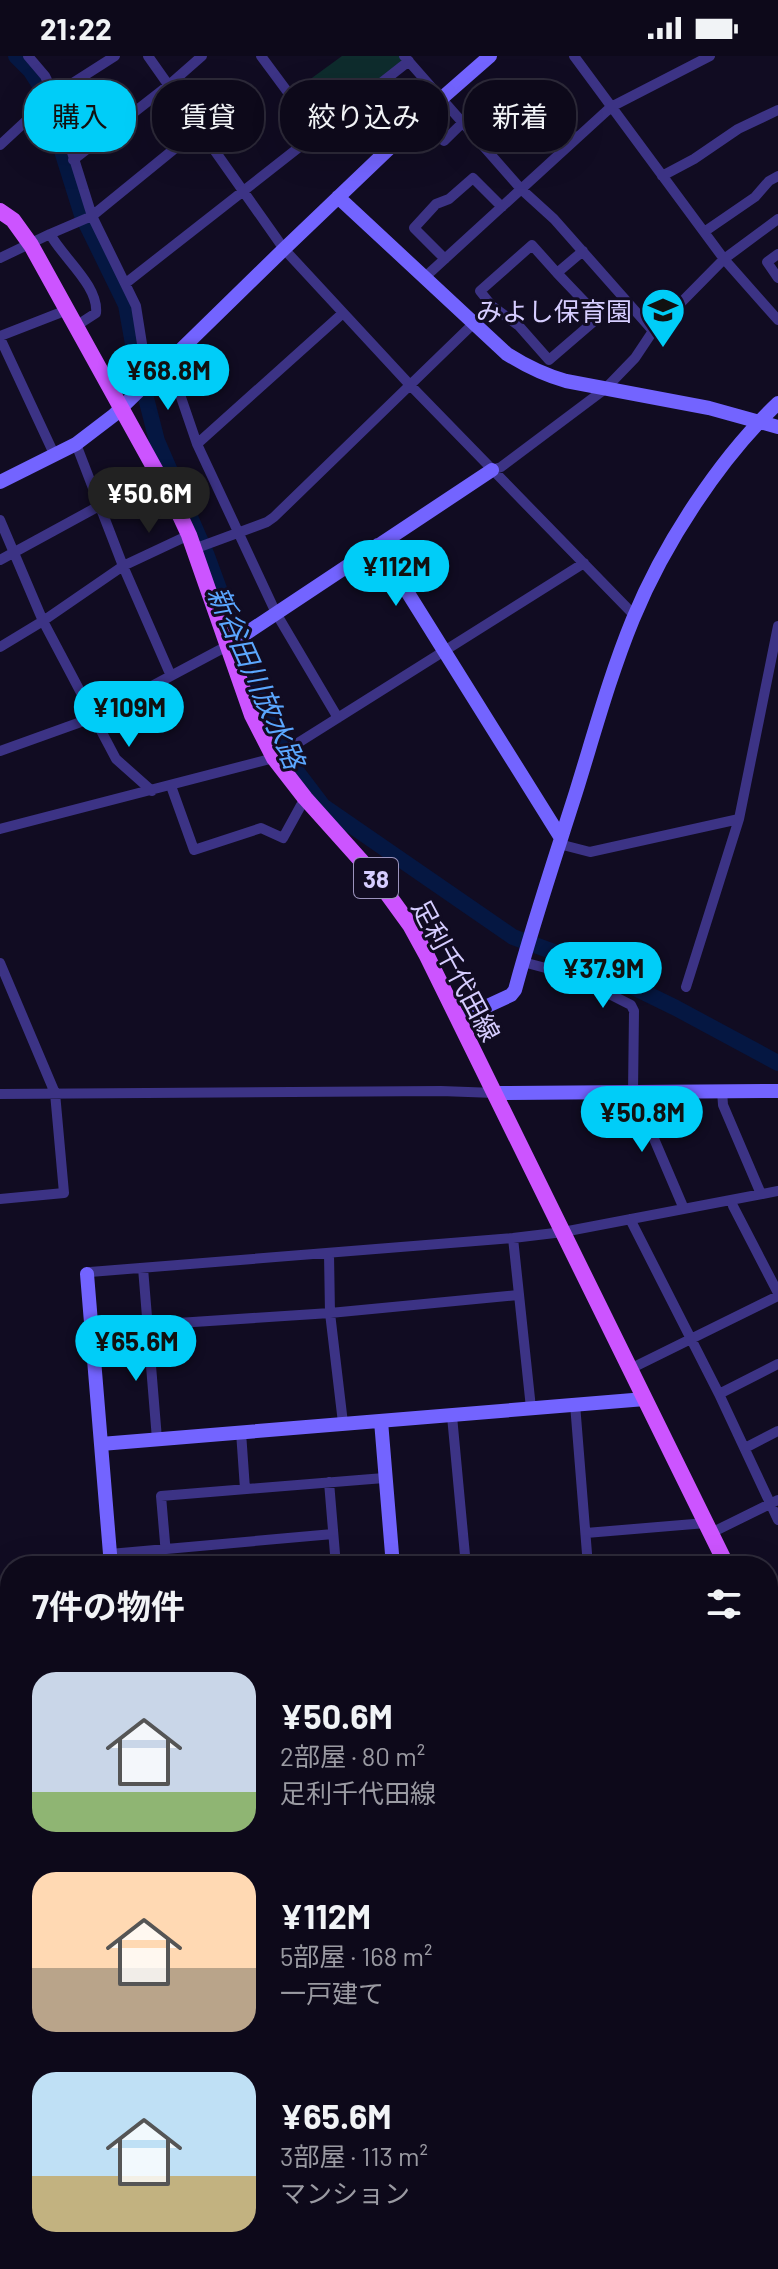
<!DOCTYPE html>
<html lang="ja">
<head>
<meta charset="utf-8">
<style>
	:root { --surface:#0d091a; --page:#161223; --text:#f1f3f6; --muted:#9a9aa2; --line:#2d2a39; --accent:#00cdf8 }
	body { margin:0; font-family:Barlow,"Noto Sans JP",sans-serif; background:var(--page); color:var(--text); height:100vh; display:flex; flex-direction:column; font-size:30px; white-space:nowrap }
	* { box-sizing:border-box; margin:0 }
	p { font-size:26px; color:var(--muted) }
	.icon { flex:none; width:44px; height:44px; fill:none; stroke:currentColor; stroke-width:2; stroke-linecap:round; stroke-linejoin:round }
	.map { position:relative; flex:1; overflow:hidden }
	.details { position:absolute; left:0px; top:1500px; width:778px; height:714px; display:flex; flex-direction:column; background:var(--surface); border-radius:32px 32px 0 0; box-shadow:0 8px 32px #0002,0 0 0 2px var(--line) }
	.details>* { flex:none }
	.top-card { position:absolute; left:24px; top:24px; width:730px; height:72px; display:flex; gap:16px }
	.price { position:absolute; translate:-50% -68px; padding:0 18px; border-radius:28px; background:var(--accent); color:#111; font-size:26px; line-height:52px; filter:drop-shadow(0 2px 4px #0008) }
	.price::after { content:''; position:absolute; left:50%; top:48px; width:24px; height:18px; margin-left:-12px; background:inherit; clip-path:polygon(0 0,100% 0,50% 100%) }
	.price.current { background:#222; color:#fff }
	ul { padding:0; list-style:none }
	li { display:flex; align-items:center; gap:24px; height:200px; padding:0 32px }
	li span { display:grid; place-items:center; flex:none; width:224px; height:160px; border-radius:24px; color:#555 }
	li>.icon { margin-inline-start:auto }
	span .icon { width:96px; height:96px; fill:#fffc; stroke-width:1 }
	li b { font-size:34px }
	h2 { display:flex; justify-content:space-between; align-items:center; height:96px; padding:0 32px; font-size:34px }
	.tag { padding:0 28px; border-radius:32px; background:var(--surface); box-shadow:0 8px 32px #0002,0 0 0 2px var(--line); font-size:28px; line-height:72px }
	.tag.current { background:var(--accent); color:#111 }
	.status { display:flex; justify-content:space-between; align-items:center; height:56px; padding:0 40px; background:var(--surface); direction:ltr }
	.status svg { height:22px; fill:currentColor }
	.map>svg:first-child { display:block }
	.green { fill:#0e2c2d }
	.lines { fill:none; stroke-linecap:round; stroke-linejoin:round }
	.river { stroke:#051742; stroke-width:16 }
	.street { stroke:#3c3385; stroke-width:10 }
	.secondary { stroke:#7364ff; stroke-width:14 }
	.primary { stroke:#cc54ff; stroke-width:16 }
	.labels { text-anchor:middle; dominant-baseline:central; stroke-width:6; stroke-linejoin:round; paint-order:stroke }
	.shield { fill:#110c22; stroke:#9b93bd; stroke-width:2 }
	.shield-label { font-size:24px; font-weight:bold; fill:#d6cdff }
	.poi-label { font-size:26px; fill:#d6cdff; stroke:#110c22; text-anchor:end }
	.street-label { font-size:26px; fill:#d6cdff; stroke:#110c22 }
	.water-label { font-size:28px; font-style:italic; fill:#5ba7ff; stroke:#110c22 }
</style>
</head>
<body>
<div class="status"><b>21:22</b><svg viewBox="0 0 49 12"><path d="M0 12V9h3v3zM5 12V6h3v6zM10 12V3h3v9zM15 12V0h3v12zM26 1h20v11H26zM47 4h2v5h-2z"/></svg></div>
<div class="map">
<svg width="778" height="2213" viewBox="0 0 778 2213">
	<rect width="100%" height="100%" fill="#110c22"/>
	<path class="green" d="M342,0H404L409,5L318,77L290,38Z"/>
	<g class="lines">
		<path class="river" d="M16,0L30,14L43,34L82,159L126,249L135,299L157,385L207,500L266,661L288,704L323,750L513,881L584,907L676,952L778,1007"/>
		<path class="street" d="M28,0L45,20L54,39L92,160L136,250L146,313L151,322
			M148,0L284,193L410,329L634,559
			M261,0L318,77
			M404,0L521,133L554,163L653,275
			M574,0L724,203L778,264
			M444,85L497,33L525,61L561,65L576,83
			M0,89L54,39L115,0
			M73,104L169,29L202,0
			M662,120L694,103L738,73L778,54
			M704,176L755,141L769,125L778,120
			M50,178L92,160L200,72
			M778,198L767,206L778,222
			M0,202L50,178C63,202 99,230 96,257L76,270
			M445,203L414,172L436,148L449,143L473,122L502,151
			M557,217L532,189L480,235L492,250L519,270L549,304L599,261L557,217L583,195
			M425,221L611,51L710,0
			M126,227L409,5
			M0,280L67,254
			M0,282L55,400
			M165,309L172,315L197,388L276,557L338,662
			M76,388L123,510L171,620
			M197,388L343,257
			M492,414L501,411L605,333L635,302L653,275L724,203L778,163
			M0,464L43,565L116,703L152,735
			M194,493L267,466L274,461L474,267
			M0,504L99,450
			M0,591L43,565L123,510L189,479
			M0,695L92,662L227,590
			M171,730L194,794L261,772L283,782L305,742
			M0,773L274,702L584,507
			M559,788L590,796L739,763
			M523,906L572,919L631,949L634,955L633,1036
			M0,907L55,1037L64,1137L0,1143
			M686,931L739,763L778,570
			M722,1035L723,1049L761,1138
			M638,1036L640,1050L684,1153
			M0,1038L441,1035L495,1037
			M732,1144L733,1150L778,1237
			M630,1163L719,1338L778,1464
			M513,1182L531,1352
			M329,1198L330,1257L343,1367
			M143,1212L157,1383
			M87,1218L90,1216L513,1182L563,1176L778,1135
			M148,1269L330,1257L518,1239
			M630,1313L778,1240
			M719,1338L778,1308
			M575,1348L588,1510
			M452,1360L466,1510
			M241,1376L245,1433
			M745,1392L778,1375
			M329,1426L336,1510
			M586,1477L706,1467
			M711,1477L778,1444
			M110,1498L333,1478
			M167,1510L161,1440L384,1422
			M768,1653L778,1648
			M0,1665H10
			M768,1741L778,1759
			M768,1844L778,1843
			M0,1985L10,1984
			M768,1996H778
			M0,2137L10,2136
			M768,2148L778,2147
			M98,2204L99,2213
			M645,2204L646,2213"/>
		<path class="secondary" d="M338,141L507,298C526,310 544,319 566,325L709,352L778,371
			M0,426L76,388L114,359L284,193L442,42L490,0
			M378,489L561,782
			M227,590L492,414
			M459,963L511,939L515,934C533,867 555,802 576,736C594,678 610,619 633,563C664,488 719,403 778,347
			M495,1037L778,1035
			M87,1218L111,1510
			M381,1365L393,1510
			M101,1388L645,1343
			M768,1762L778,1761
			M768,1772L778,1771
			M0,1829L10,1828
			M166,2204L167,2213
			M449,2204L450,2213"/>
		<path class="primary" d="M0,155L13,164L31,189L176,451L189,479L252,659L274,702L305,742L373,818L410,869L427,900L727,1510
			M768,1595L778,1616"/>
	</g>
	<defs>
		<g id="school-pin" transform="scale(2.3)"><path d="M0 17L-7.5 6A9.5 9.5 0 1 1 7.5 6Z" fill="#00cdf8" stroke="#110c22"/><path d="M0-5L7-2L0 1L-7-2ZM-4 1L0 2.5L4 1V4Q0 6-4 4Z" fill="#111"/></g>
	</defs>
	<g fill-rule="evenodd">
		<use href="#school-pin" x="663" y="254"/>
	</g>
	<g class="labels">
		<rect class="shield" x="354" y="802" width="44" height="40" rx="6"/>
		<g class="shield-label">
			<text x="376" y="822">38</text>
		</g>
		<g class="poi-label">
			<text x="632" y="254">みよし保育園</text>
		</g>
		<g class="street-label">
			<text transform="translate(457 914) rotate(62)">足利千代田線</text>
		</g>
		<g class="water-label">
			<text transform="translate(257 621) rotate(66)">新谷田川放水路</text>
		</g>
	</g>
</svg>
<b class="price" style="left:168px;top:356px">¥68.8M</b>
<b class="price current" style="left:149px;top:479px">¥50.6M</b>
<b class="price" style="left:396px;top:552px">¥112M</b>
<b class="price" style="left:129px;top:693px">¥109M</b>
<b class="price" style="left:603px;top:954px">¥37.9M</b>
<b class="price" style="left:642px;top:1098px">¥50.8M</b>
<b class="price" style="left:136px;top:1327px">¥65.6M</b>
<div class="top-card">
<a class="tag current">購入</a>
<a class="tag">賃貸</a>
<a class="tag">絞り込み</a>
<a class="tag">新着</a>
</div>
<section class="details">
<h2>7件の物件<svg class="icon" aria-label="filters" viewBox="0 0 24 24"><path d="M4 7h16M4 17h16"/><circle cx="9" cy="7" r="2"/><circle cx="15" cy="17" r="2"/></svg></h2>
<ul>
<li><span style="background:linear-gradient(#c9d6e8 75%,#8fb573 0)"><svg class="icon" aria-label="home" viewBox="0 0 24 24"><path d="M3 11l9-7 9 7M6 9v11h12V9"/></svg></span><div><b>¥50.6M</b><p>2部屋 · 80 m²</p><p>足利千代田線</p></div></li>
<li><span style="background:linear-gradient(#ffd9b3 60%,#b9a48a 0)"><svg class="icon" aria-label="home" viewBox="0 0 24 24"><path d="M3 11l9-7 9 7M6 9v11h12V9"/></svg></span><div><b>¥112M</b><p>5部屋 · 168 m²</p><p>一戸建て</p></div></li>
<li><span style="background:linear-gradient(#bfe0f5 65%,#c2b280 0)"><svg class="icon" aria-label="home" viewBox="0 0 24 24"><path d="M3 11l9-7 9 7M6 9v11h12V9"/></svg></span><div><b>¥65.6M</b><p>3部屋 · 113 m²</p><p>マンション</p></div></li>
</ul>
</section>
</div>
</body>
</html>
